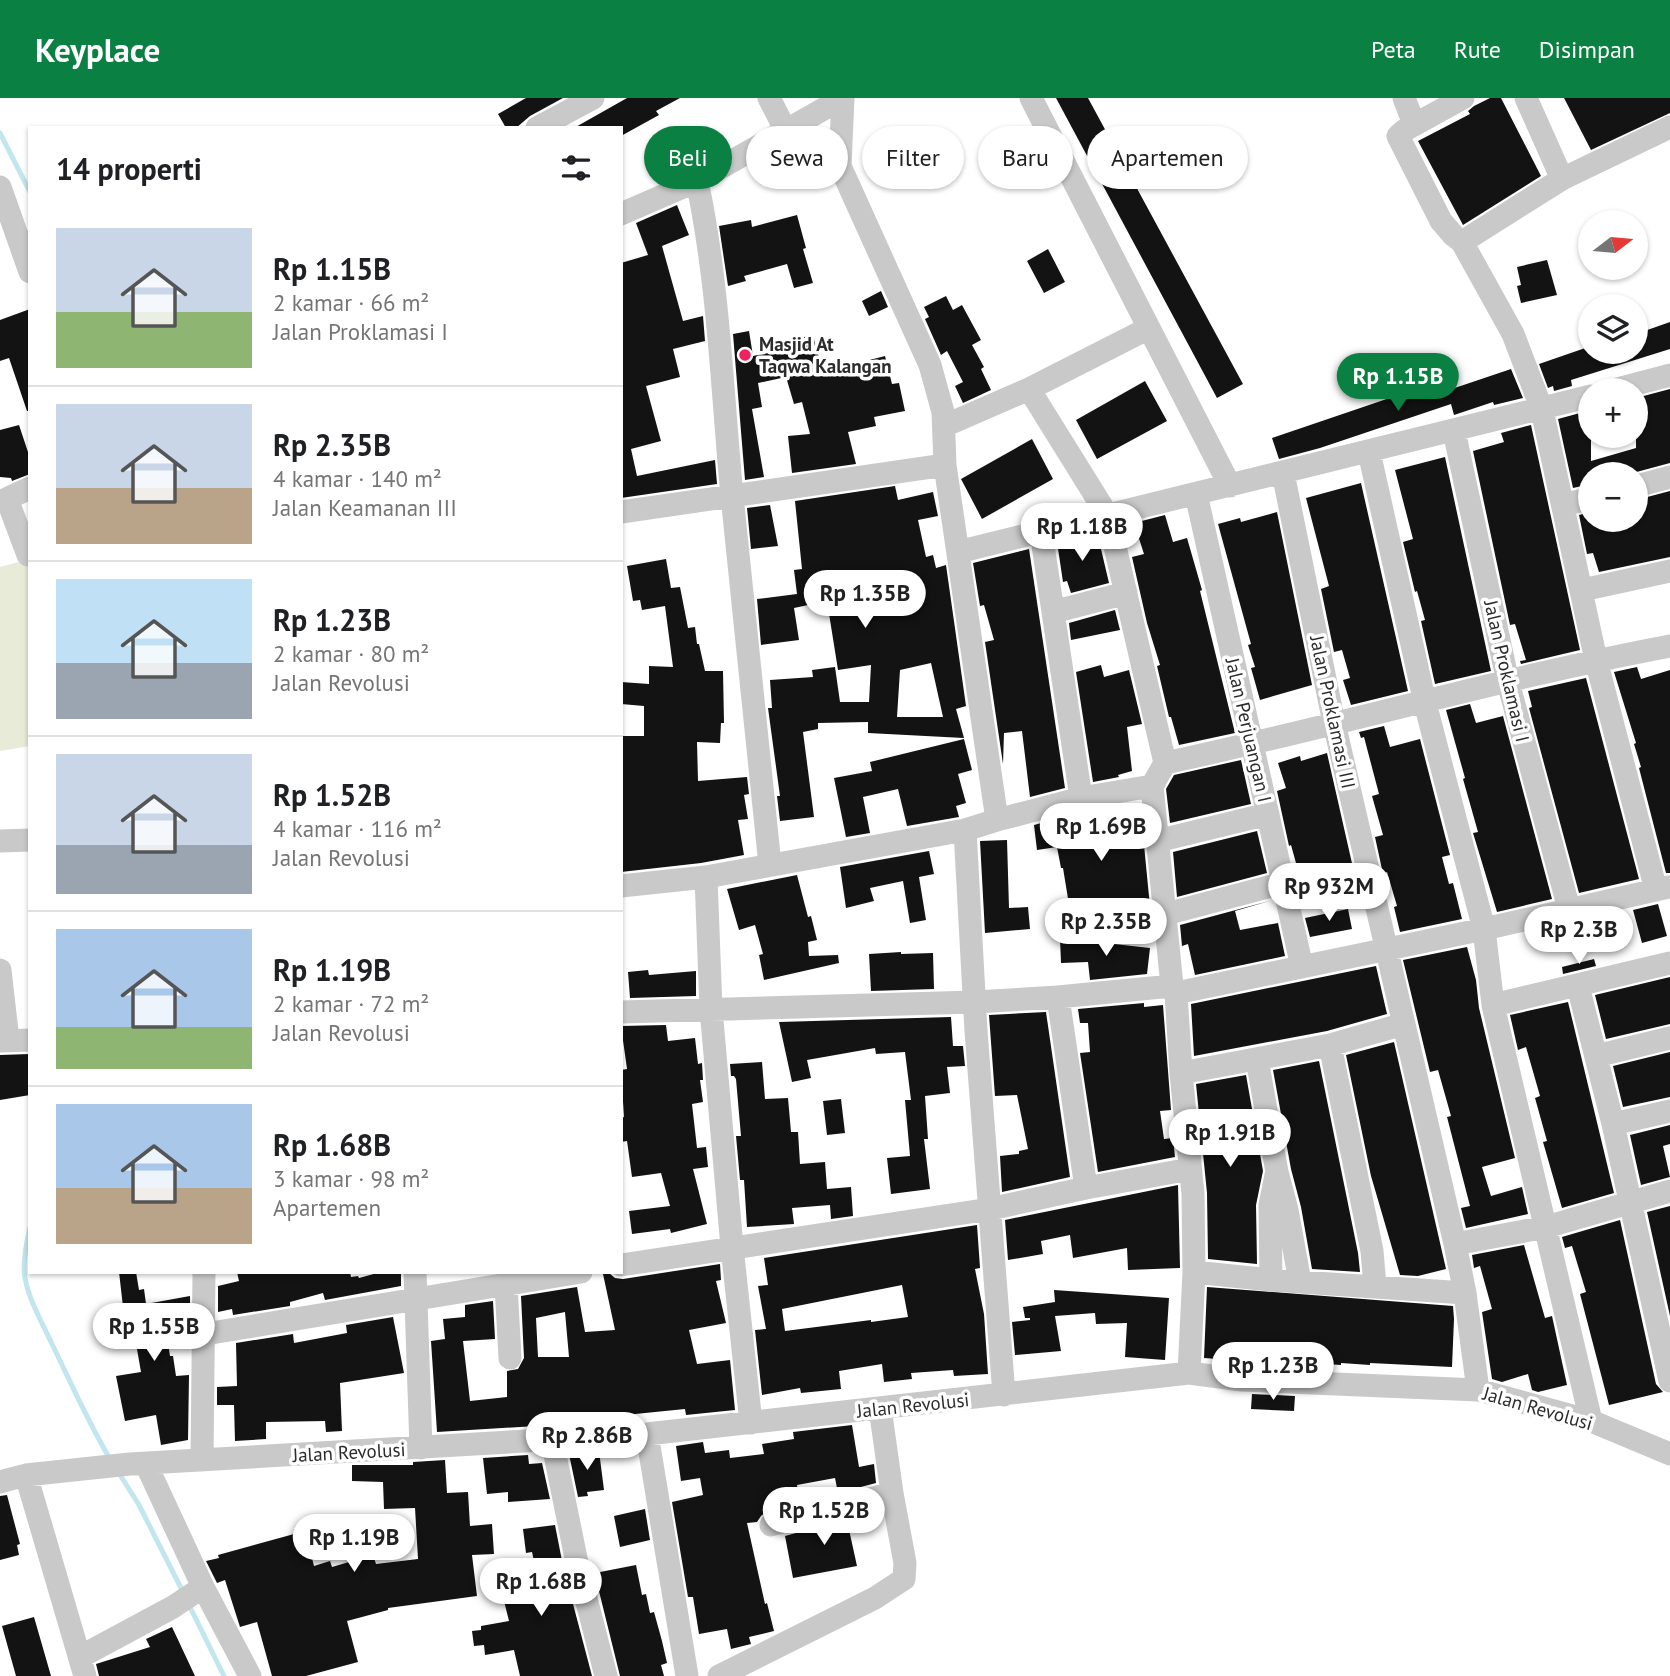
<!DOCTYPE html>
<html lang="id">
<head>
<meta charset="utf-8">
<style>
	:root { --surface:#fff; --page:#f2f2f2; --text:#202124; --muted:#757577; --line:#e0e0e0; --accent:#0b8043 }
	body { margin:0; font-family:"PT Sans",sans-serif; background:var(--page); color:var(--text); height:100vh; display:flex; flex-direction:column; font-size:26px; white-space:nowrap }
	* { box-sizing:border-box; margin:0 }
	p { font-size:23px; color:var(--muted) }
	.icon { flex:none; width:38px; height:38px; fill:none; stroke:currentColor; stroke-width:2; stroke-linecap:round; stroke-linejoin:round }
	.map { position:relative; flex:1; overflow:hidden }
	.details { position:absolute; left:28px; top:28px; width:595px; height:1148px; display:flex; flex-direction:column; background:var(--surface); border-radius:0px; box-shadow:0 2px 5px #0004 }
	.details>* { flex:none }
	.guide { position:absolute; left:644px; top:28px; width:665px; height:63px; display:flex; gap:14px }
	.needle { width:46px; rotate:74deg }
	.controls { position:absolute; left:1578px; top:112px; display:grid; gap:14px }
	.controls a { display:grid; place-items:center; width:70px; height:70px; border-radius:50%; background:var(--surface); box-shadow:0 2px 5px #0004; font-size:35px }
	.price { position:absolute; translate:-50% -60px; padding:0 16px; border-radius:24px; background:#fff; color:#222; font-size:23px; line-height:46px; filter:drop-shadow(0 2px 4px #0008) }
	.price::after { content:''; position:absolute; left:50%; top:42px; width:21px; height:16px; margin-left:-10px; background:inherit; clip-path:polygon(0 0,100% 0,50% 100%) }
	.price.selected { background:var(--accent); color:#fff }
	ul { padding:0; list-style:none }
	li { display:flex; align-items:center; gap:21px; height:175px; padding:0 28px }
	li+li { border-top:2px solid var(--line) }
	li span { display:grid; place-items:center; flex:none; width:196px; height:140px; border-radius:0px; color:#555 }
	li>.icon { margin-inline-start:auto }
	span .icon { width:84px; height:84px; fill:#fffc; stroke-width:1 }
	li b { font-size:30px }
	h2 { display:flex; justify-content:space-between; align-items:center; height:84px; padding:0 28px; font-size:30px }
	.tag { padding:0 24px; border-radius:32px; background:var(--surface); box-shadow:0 2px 5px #0004; font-size:24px; line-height:63px }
	.tag.selected { background:var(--accent); color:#fff }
	header { display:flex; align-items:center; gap:42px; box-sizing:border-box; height:98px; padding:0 35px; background:var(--accent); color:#fff }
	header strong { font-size:33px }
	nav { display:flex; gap:38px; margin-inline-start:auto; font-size:24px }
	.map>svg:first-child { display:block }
	.green { fill:#e7ebd8 }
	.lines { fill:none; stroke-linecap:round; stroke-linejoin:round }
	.stream { stroke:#c2e6ed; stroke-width:5 }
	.building { fill:#131313; fill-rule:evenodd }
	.minor { stroke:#c9c9c9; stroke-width:23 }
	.poi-dot { fill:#f1215e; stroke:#fff; stroke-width:2.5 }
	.labels { text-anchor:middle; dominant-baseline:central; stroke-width:7; stroke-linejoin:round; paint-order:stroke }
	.poi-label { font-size:19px; font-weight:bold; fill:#2c2c2c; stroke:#fff; text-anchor:start }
	.street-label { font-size:19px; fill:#2c2c2c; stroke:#fff }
</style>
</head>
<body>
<header>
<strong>Keyplace</strong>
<nav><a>Peta</a><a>Rute</a><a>Disimpan</a></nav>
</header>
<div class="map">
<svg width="1670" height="1578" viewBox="0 0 1670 1578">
	<rect width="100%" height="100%" fill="#fff"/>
	<path class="green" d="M30,461V648L0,653V469Z"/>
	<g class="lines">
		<path class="stream" d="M0,35L30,94
			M30,1129C27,1142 24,1158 24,1171C25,1196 42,1224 52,1246C71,1285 88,1324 110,1361
			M117,1372L139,1407L184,1496
			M188,1505L224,1578"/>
	</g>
	<path class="building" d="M526,0H563L530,18L516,30H506L498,16Z
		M627,0H680L656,13L659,17L621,38V30H574Z
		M1056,0H1088L1243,286L1217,300Z
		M1490,0H1501L1541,78L1463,127L1418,43L1470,16L1468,13L1474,8Z
		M1564,0H1670V15L1591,52Z
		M677,107L689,137L662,148L683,223L703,218L705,243L673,251L680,279L646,288L661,343L631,351L637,378L715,362L717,386L621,400V165L648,157L636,125Z
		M797,117L806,150L803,151L813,185L794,190L787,166L744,178L746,183L728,188L719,128L751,122L752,129Z
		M1048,151L1065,184L1044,195L1027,163Z
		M1547,162L1557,197L1521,205L1517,188L1521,187L1517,169Z
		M881,193L888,209L869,218L862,203Z
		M946,198L953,212L962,207L981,242L972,247L984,269L981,271L991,292L963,305L955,288L963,284L947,253L941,257L925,221L929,219L924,209Z
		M30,211V313H27L9,260L0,263V222Z
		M1670,224V251L1571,282L1572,288L1554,293L1553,288L1548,290L1539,266L1591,248V254H1636V236Z
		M749,233L753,258L792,250L790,242L813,237L823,274L885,258L892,286L899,285L905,313L874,319L876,328L848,334L856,366L792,375L788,338L810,336L802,304L794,306L786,279L758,285L762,309L752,311L764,379L745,382L733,236Z
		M1511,271L1523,300L1494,307L1493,304L1454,317L1451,306L1320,350L1279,361L1272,340L1422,289L1425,300Z
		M1145,283L1167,323L1097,361L1076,322Z
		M1670,291V365L1629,376H1591V386L1573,390L1558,321L1591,312V363L1636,350V300Z
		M19,327L28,354L30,376L12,383L11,380L0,379V332Z
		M1531,327L1580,552L1521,566L1520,563L1526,562L1515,526L1510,527L1473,353L1504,344L1501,335Z
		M1032,341L1053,381L982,421L961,381Z
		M1445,359L1491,573L1435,586L1421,523L1425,522L1417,493L1415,494L1403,444L1413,441L1395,372Z
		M1361,385L1408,593L1351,607L1343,582L1350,580L1342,552L1334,554L1321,491L1329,488L1306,400Z
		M895,388L898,402L933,394L938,418L918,422L926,459L933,457L936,470L946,467L966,608L956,611L964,640L868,635V624L818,625V631L803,634L814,719L780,723L777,698H780L768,610H772L770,582L813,579L812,572L835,569L840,604H869L871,567L838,572L827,503L794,510L799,542L761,547L757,501L797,496L794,472L802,471L795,403ZM931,565L943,619H897L900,572Z
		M1670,393V459L1599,474L1593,455L1587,456L1579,417L1591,414V422H1636V402Z
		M770,407L778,448L751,451L747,410Z
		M1277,414L1312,587L1260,602L1251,570L1255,569L1248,547L1251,546L1218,426L1240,420L1241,424Z
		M1165,417L1173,444L1187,440L1202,492L1200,493L1235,635L1179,647L1171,619H1169L1157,568L1160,567L1147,525L1132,459L1144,456L1134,425Z
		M1097,434L1109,485L1071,495L1067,483L1063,484L1057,444Z
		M1029,451L1065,690L1030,699L1022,633L1004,635L1003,666L985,544L994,542L984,507L980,508L973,465Z
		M666,461L671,490L680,489L688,530L695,529L697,546H699L705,573H723L724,625H721L720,645L697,644L698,683L747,679L749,696L744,697L748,721L738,722L744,757L701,765L621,774L622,638H644V608L621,606V584L649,586V568L673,569L665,508L642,512L640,502L633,503L627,468Z
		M1115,512L1120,532L1071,542L1069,525Z
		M1101,567L1104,579L1129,572L1142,626L1127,629L1132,673L1118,677L1119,679L1093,684L1076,574Z
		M1637,569L1641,581L1670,572V775H1666L1639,670L1641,669L1634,646L1636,645L1614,574Z
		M1586,580L1639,781L1579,795L1529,610L1532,609L1528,593Z
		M1470,606L1476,625L1503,618L1552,801L1497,814L1473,735L1478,734L1463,681L1465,680L1446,612Z
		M1384,628L1390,649L1420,641L1450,757L1442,759L1449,786L1453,785L1462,821L1400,834L1394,809L1397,808L1387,774L1383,776L1375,739L1383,737L1372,698L1379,696L1364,639L1361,640L1359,634Z
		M964,641L972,672L958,676L966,705L956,708L959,719L907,728L898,691L863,699L870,735L846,739L834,680L872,673L870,664Z
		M1327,655L1356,783L1346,786L1344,782L1304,794L1291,747L1289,748L1277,693L1286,690L1278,665L1300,658L1301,663Z
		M1241,662L1251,706L1170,725L1166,691L1174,677Z
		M1125,707L1126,710L1136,708L1141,745H1143L1144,747L1151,819L1072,825L1063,770H1061L1057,749L1037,752L1034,727L1084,714Z
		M1257,733L1267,775L1177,799L1173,754Z
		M1007,742L1009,810L1028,809L1030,831L985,835L980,743Z
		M929,753L934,776L919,779L926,822L910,825L903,783L870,790L874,803L846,810L840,769Z
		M797,777L808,819L811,818L817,842L808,844L809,858L838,857L839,865L764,882L759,857L763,856L755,827L739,832L727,791Z
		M1273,802L1235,813L1240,832L1278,825L1285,858L1195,877L1188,846L1182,848L1180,827Z
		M1658,806L1667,838L1642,845L1633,812Z
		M1348,811L1352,831L1310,839L1305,820Z
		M1060,840L1150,850L1147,876L1090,882L1088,864L1061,865Z
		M1467,849L1476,882L1479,910L1515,1060L1482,1069L1491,1098L1522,1089L1528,1116L1466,1130L1461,1110L1470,1108L1447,1019L1451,1018L1438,972L1430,974L1403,862Z
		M901,854V856L933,855L934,891L871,893L869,856Z
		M1594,861L1596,868L1563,876L1562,869Z
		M1376,868L1387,916L1327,933L1194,958L1191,906Z
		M648,872L649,877L696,873V898L630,900L628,874Z
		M1670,879V926L1606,941L1595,897Z
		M1568,904L1614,1095L1562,1110L1543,1044L1547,1043L1535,1000L1540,998L1526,949L1518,952L1510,917Z
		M1144,905V909L1163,907L1171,1012L1160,1013L1164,1041L1173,1040L1175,1059L1098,1074L1080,955L1090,954L1088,925H1080L1078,911Z
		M1046,914L1070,1079L1002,1094L1000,1058L1019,1056V1053L1028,1051L1017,997L995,998L989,917Z
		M951,919L953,948H963L965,968L947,969L950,995L925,998L928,1041H924L930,1091L891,1096L887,1060L910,1058L905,1002H911L905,954L876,956L875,950L807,962L811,980L792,984L779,924Z
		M666,927L668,943L695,940L698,966L702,965L703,982H700L703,1004L692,1006L697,1050L706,1049L708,1069L693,1071L707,1126L671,1135L670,1131L632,1136L629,1113L670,1108L661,1075L632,1079L627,1043L621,1044V1020L624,1019L621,972L627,971L621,928Z
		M1394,944L1446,1171L1418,1178L1400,1177L1371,1078L1346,957Z
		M1670,954V999L1623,1009L1613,968Z
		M30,956V997L0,1002V957Z
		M1319,963L1358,1155L1360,1174L1312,1171L1301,1109L1291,1071L1273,972Z
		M762,964L765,1001L788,1000L791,1034H798L800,1066L825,1064L827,1091L851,1089L853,1118L831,1121L830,1107L792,1110L794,1126L747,1129L744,1082H740L736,1038H741L736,981L734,978H731L730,966Z
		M1246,977L1263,1073L1256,1107L1257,1166L1208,1161L1207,1095L1196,986Z
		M841,1001L845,1035L827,1037L823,1003Z
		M1670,1027V1046L1663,1048L1670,1079L1641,1087L1630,1037Z
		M1178,1087L1180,1170L1128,1172L1127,1150L1073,1160L1070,1137L1041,1143L1043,1156L1008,1162L1005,1122Z
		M1670,1108V1218L1647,1114Z
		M1620,1122L1656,1286L1663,1294L1609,1307L1580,1196L1586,1194L1572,1148L1565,1150L1562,1139Z
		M977,1127L980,1170L975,1171L984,1216L988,1276L954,1278L953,1272L911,1275L912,1281L884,1284L882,1266L839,1273L841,1291L801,1295L800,1290L762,1297L755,1232L766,1231L758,1188L768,1187L764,1160ZM902,1187L908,1219L871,1224V1222L785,1233L782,1211Z
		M1524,1147L1545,1220L1552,1218L1567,1287L1538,1294L1532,1292L1528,1276L1502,1284L1492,1281L1482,1214L1492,1211L1480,1168L1474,1170L1472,1157Z
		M720,1166L721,1182L716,1183L726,1225L689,1232L697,1266L730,1262L735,1312L686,1317L685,1311L645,1315L587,1321L588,1325L572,1326V1322H536V1328L437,1334L431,1243L445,1241L443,1221L465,1219V1207L493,1203L495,1241L463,1243L470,1303L507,1299V1273L518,1271L524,1260L521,1198L577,1189L585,1234L615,1232L603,1176L609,1175L615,1180L623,1181ZM565,1214L569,1259H538L536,1220Z
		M119,1174H136L139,1192L144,1191L146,1206L190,1198V1220H186V1223L165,1227L170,1258H173L176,1278L189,1277L188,1342L161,1347L156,1317L125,1323L116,1278L141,1274L134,1234L126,1235Z
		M237,1174H350L351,1179L358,1178L359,1180L381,1174H401V1188L325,1202L323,1195L290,1204V1208L233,1217L232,1211L218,1214V1188L239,1183Z
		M1207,1189L1453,1208L1454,1221L1452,1269L1370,1265V1267L1341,1265V1267L1296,1264V1270L1253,1268V1267L1231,1265L1232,1262L1204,1260Z
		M1054,1192L1169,1200L1165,1262L1125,1259L1127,1225L1096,1226L1095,1215L1055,1218L1061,1253L1015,1257L1012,1224L1030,1222V1220H1025L1023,1209L1055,1204Z
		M393,1219L404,1275L340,1285L342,1333L326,1334L325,1323L266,1324V1341L235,1343L234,1307H217V1289L237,1288L236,1245L293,1236L294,1245L347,1235L346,1227Z
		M1252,1296L1295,1298L1294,1313L1251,1311Z
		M852,1327L859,1369L874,1366L876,1385L838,1395L835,1380L797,1387L800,1405L767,1413L761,1418L757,1424L747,1425L765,1506L767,1505L774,1533L749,1539L751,1546L731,1551L727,1531L699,1536L693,1499H688L672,1404L703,1397L700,1380L681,1383L676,1348L703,1344L705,1355L729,1352L730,1360L764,1356L762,1346L794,1341L793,1334Z
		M599,1353L604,1392L587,1394L588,1398L578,1399L569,1356Z
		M528,1357L529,1366L542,1365L550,1401L508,1404V1394L487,1396L483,1360Z
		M445,1362L447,1395L468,1394L470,1428L492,1426L494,1456L472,1457L477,1498L388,1510V1512L347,1523L358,1564L306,1578H272L257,1524L240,1529L225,1482L217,1485L206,1463L219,1460L218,1457L305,1433L314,1468L330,1463L332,1469L373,1457L376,1466L418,1461L415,1410L384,1411L383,1384L352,1383V1367H413V1364Z
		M7,1397L20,1446L17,1447L19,1457L0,1462V1398Z
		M645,1411L650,1442L620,1449L614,1418Z
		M881,1412L882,1420L848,1427L857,1468L793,1480L785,1438Z
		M555,1427L563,1468L592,1578H520L514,1552L485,1557L484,1547L474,1548L472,1533L481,1532V1528L509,1523L504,1503L541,1495L532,1454L526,1455L523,1431Z
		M636,1467L642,1497L646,1496L650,1515L654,1514L662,1543L667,1565L661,1567L664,1578H620L594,1473L595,1475Z
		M34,1519L51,1578H16L2,1528Z
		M172,1529L195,1578H99L96,1566L150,1549L146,1541Z"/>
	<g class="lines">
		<path class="minor" d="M769,0L786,33L840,68
			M843,0L840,68L930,267L943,314L945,367L997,722L965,732L976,933L1004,1297
			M1031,0L1230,388
			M1404,0L1414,26
			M1463,0L1405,32L1398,38L1441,123L1453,137L1462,144L1562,81L1670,29
			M1526,0L1562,81
			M537,30L593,0
			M697,83C719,187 722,293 732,398C744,521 758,644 770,767
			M0,89L30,174
			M621,116L697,83L843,0
			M1462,144L1513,236L1542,312L1596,562L1656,792
			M1029,291L1108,418L1165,665
			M1613,292L1670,277
			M944,328L1029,291L1149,230
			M1454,333L1508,584L1569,811
			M1369,354L1425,605L1484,831L1493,907L1591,1323
			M1283,375L1334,625L1455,1146L1465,1195L1478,1292
			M1636,388L1670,379
			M1196,396L1302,869
			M7,401L28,457
			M0,404L30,390
			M1563,407L1591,400
			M621,414L945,367
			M1041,434L1081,700
			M958,454L1591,298
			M1582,492L1670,473
			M1053,514L1126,495
			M1152,688L1165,665C1334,629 1500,580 1670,548
			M997,722L1081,700L1152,688L1172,888L1176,895L1181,975L1193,1096L1194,1174L1189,1275
			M0,743L30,742
			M1157,743L1268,716
			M706,779L711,911L732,1149L751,1325
			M621,788L706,779L965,732
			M1166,816L1283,785
			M0,872L8,942
			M1578,888L1613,1026L1670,1283
			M1176,895L1484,831L1669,789
			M1058,899L1086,1090
			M1493,907L1670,865
			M621,914L975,904L1058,899L1172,888
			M0,943L30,942
			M1330,947L1372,1153L1375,1188
			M1596,958L1670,940
			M1257,961L1277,1074L1287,1112L1300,1184
			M1181,975L1330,947L1404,926
			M1613,1026L1670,1013
			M1455,1146L1546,1129L1670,1093
			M621,1167L990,1111L1086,1090L1190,1071
			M415,1174L421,1350
			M1194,1174L1271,1182L1465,1195
			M1271,1182L1270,1107L1276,1077
			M506,1187L510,1260
			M205,1236L581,1174
			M647,1336L687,1578
			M552,1342L577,1465L606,1578
			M202,1362L204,1174
			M146,1366L203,1489L250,1578
			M26,1377L85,1578
			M0,1384L26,1377L130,1366L647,1336L1189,1275L1242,1282L1478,1292L1591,1323L1670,1356
			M771,1427L892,1395
			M80,1559L173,1509L203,1489
			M719,1578L875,1500L904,1481L905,1465L892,1395L880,1310"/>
	</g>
	<circle class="poi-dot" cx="745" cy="257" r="7"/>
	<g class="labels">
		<g class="poi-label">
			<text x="759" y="246">Masjid At<tspan x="759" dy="22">Taqwa Kalangan</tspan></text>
		</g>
		<g class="street-label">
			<text transform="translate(1507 573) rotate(77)">Jalan Proklamasi I</text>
			<text transform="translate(1333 614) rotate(78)">Jalan Proklamasi III</text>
			<text transform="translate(1249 632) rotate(77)">Jalan Perjuangan I</text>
			<text transform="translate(913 1307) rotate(-6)">Jalan Revolusi</text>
			<text transform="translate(1538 1310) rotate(16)">Jalan Revolusi</text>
			<text transform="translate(349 1354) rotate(-3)">Jalan Revolusi</text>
		</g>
	</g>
</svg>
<div class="controls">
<a><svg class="needle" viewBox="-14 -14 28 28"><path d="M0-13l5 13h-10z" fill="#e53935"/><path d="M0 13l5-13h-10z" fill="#757577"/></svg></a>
<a><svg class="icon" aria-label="layers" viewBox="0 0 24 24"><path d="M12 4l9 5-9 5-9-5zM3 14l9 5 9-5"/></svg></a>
<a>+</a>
<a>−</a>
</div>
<b class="price selected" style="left:1398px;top:315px">Rp 1.15B</b>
<b class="price" style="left:1082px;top:465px">Rp 1.18B</b>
<b class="price" style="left:865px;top:532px">Rp 1.35B</b>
<b class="price" style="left:1101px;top:765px">Rp 1.69B</b>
<b class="price" style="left:1329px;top:825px">Rp 932M</b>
<b class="price" style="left:1106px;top:860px">Rp 2.35B</b>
<b class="price" style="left:1579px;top:868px">Rp 2.3B</b>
<b class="price" style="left:1230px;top:1071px">Rp 1.91B</b>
<b class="price" style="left:154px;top:1265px">Rp 1.55B</b>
<b class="price" style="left:1273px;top:1304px">Rp 1.23B</b>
<b class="price" style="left:587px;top:1374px">Rp 2.86B</b>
<b class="price" style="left:824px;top:1449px">Rp 1.52B</b>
<b class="price" style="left:354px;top:1476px">Rp 1.19B</b>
<b class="price" style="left:541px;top:1520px">Rp 1.68B</b>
<div class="guide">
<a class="tag selected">Beli</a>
<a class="tag">Sewa</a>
<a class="tag">Filter</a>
<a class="tag">Baru</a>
<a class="tag">Apartemen</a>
</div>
<section class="details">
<h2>14 properti<svg class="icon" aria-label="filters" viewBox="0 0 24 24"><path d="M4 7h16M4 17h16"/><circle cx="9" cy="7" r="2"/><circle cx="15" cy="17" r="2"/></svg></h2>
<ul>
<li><span style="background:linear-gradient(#c9d6e8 60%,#8fb573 0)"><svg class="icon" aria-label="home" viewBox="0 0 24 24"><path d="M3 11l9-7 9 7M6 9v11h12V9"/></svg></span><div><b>Rp 1.15B</b><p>2 kamar · 66 m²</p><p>Jalan Proklamasi I</p></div></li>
<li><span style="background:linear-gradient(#c9d6e8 60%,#b9a48a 0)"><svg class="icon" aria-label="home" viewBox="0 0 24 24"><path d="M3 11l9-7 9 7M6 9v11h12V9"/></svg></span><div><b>Rp 2.35B</b><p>4 kamar · 140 m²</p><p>Jalan Keamanan III</p></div></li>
<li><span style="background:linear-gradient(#bfe0f5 60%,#9aa5b1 0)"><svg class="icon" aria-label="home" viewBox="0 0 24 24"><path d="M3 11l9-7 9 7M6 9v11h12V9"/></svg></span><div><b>Rp 1.23B</b><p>2 kamar · 80 m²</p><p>Jalan Revolusi</p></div></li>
<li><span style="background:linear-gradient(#c9d6e8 65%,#9aa5b1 0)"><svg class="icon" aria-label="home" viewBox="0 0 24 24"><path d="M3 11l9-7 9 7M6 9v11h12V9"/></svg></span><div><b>Rp 1.52B</b><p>4 kamar · 116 m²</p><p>Jalan Revolusi</p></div></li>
<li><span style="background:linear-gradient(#a9c7e8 70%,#8fb573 0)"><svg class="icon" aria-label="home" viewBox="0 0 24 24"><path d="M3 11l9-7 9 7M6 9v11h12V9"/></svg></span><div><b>Rp 1.19B</b><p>2 kamar · 72 m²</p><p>Jalan Revolusi</p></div></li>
<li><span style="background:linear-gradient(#a9c7e8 60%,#b9a48a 0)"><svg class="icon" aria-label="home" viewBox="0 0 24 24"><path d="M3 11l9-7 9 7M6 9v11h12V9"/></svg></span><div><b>Rp 1.68B</b><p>3 kamar · 98 m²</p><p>Apartemen</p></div></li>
</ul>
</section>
</div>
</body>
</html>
